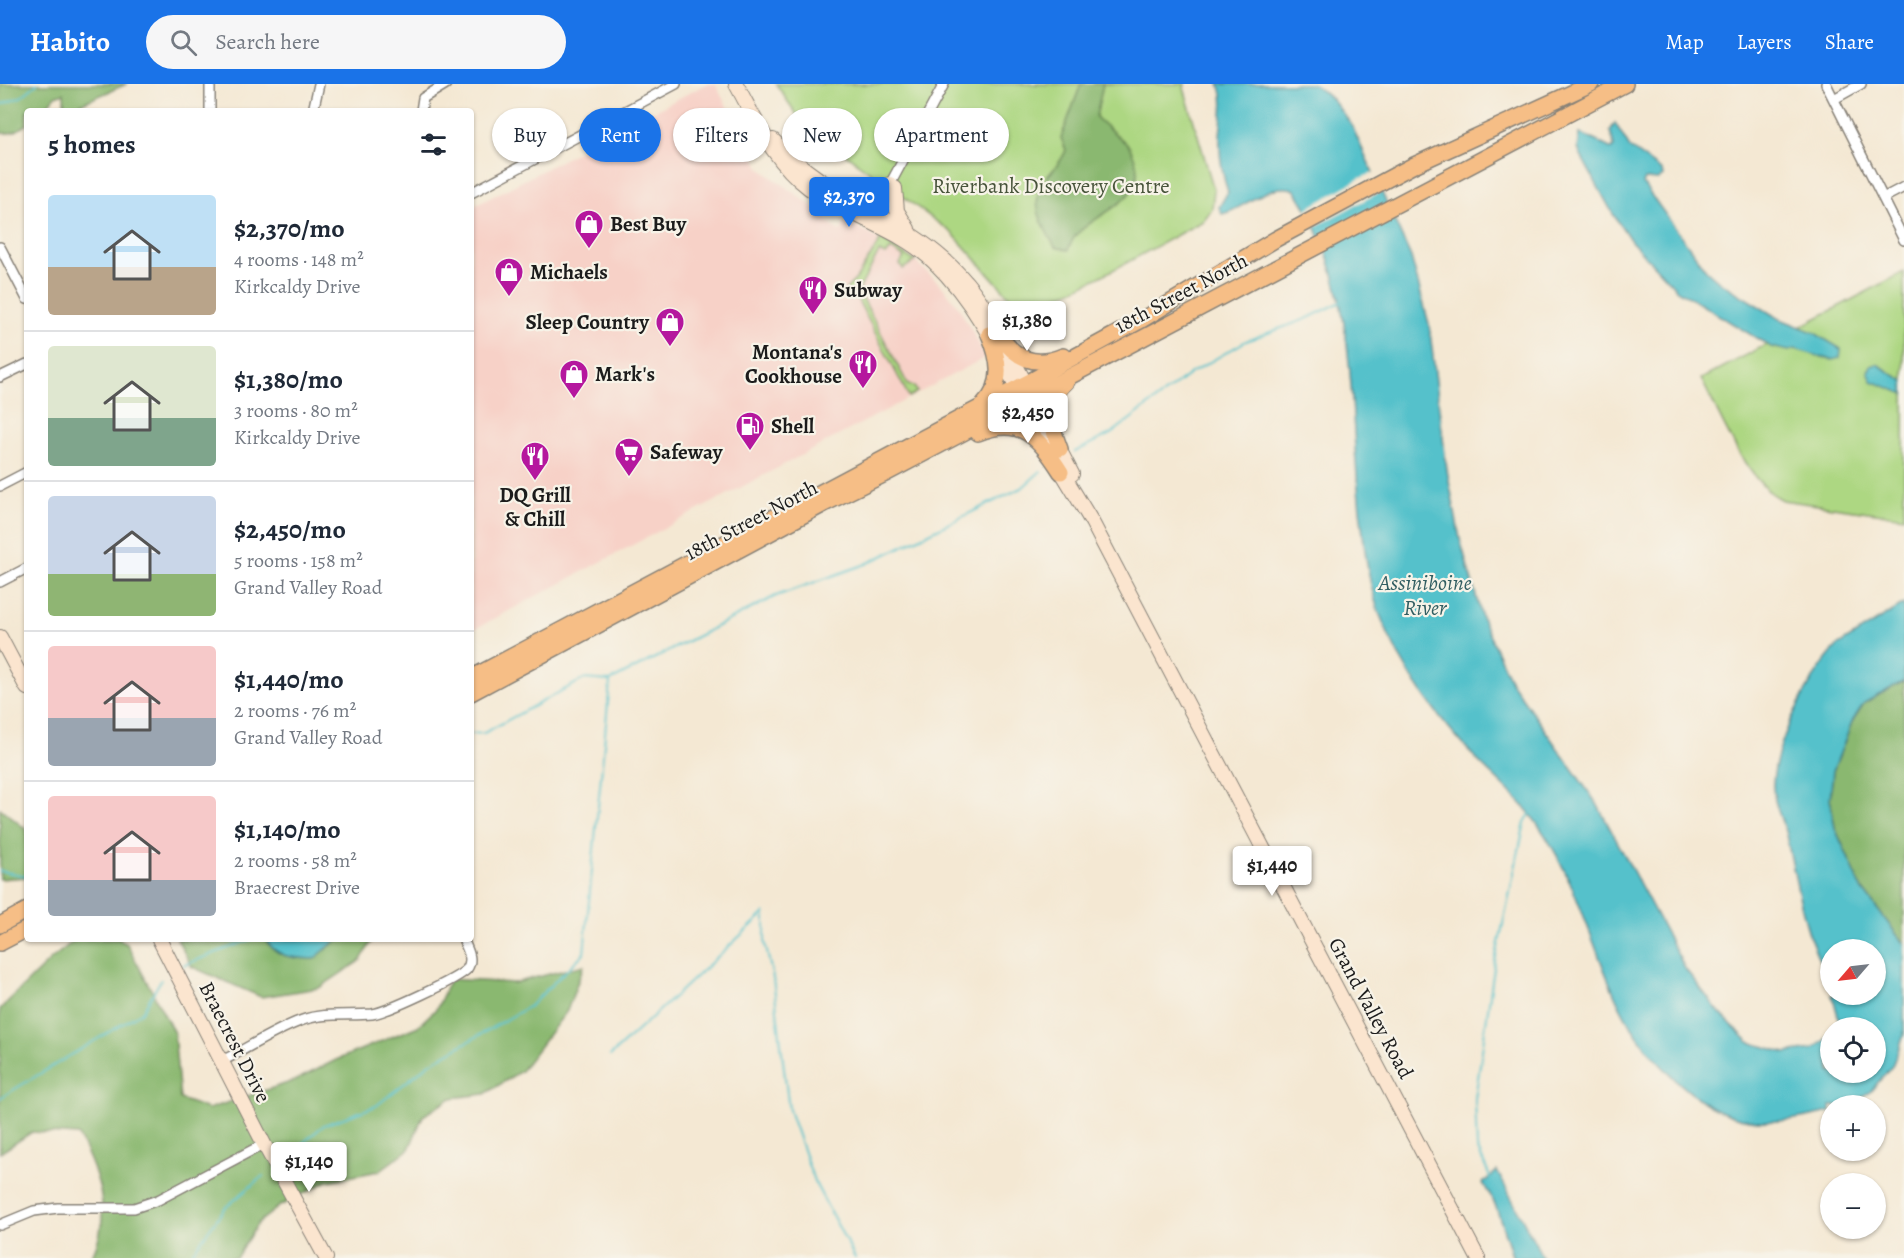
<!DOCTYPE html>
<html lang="en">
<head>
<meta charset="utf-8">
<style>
	:root { --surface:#fff; --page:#f6f6f7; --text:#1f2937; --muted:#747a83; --line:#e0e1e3; --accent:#1a73e8 }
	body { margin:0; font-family:Alegreya,serif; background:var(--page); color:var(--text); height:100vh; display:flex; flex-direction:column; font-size:22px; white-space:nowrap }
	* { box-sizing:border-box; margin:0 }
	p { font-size:20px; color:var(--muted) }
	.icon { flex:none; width:33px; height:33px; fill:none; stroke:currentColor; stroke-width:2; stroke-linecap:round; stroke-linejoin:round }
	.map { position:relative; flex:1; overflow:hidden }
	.side { position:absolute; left:24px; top:24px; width:450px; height:834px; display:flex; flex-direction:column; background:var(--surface); border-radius:6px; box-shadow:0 2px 4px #0004 }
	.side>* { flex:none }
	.guide { position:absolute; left:492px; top:24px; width:570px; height:54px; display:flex; gap:12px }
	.needle { width:39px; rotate:242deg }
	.controls { position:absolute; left:1820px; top:855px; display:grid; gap:12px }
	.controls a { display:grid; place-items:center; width:66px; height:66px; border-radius:50%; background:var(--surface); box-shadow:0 2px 4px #0004; font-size:30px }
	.price { position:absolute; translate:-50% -51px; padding:0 14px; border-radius:6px; background:#fff; color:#222; font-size:20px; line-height:39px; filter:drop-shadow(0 2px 3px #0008) }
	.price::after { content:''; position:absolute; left:50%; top:36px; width:18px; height:14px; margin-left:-9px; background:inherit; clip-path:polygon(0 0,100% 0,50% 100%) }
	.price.selected { background:var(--accent); color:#fff }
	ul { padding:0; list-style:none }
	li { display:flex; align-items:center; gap:18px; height:150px; padding:0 24px }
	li+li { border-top:2px solid var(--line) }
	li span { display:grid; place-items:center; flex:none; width:168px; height:120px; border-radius:6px; color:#555 }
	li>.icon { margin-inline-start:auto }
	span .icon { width:72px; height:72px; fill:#fffc; stroke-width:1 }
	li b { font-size:26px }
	h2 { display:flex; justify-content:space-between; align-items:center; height:72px; padding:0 24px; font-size:26px }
	.chip { padding:0 21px; border-radius:27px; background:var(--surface); box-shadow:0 2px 4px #0004; font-size:21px; line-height:54px }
	.chip.selected { background:var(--accent); color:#fff }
	header { display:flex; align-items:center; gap:36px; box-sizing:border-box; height:84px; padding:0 30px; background:var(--accent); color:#fff }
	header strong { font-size:28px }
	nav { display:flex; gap:33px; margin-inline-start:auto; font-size:21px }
	.search { width:420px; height:54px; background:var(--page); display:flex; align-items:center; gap:15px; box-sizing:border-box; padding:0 21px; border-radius:33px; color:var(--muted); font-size:22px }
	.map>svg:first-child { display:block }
	.built { fill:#f7d1c7 }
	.green { fill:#add782; stroke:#647a4f; stroke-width:1.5 }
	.forest { fill:#8ab870; stroke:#536a46; stroke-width:1.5 }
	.water { fill:#54c1cb; stroke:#386e74; stroke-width:1.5 }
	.pier { fill:#f4e8d3 }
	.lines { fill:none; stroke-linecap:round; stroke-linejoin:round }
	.stream { stroke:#54c1cb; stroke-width:2 }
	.street-casing { stroke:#888278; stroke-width:12 }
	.secondary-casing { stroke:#888278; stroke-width:16 }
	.primary-casing { stroke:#888278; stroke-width:18 }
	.street { stroke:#fff; stroke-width:9 }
	.secondary { stroke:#fbe5cf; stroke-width:14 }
	.primary { stroke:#f6be86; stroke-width:15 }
	.labels { text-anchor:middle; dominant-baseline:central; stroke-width:4.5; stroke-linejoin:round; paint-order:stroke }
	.park-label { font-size:21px; fill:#48543b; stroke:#f7f3e8 }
	.poi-label { font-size:21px; font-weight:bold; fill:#1c1c1c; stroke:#f7f3e8; text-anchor:start }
	.street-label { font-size:21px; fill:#1c1c1c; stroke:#f7f3e8 }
	.water-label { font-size:22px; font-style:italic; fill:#325e62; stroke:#f7f3e8 }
</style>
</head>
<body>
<header>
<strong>Habito</strong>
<div class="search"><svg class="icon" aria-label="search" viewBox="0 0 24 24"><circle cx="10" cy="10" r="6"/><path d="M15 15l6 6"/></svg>Search here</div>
<nav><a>Map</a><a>Layers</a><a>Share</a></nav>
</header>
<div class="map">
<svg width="1904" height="1174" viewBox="0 0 1904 1174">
	<rect width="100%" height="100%" fill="#f7f3e8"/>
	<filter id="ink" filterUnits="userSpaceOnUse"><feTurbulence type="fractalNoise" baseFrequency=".0167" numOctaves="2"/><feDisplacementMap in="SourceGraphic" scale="12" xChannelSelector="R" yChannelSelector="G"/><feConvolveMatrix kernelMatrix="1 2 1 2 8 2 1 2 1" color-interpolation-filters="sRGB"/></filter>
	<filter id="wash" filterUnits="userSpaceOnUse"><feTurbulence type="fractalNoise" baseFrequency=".008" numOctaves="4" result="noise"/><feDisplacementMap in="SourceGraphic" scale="24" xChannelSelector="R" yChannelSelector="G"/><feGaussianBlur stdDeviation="1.35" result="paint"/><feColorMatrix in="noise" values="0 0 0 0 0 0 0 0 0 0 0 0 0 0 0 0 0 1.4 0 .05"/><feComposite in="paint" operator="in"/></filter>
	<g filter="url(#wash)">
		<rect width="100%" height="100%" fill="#f4e8d3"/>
		<path class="built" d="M706,0H715L761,85L813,123L836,145L841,147L846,136L915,177L940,200L958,222L986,273L471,547V124Z"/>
		<path class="green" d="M776,0H1185L1184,4L1214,106L1212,125L1203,137C1167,155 1049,228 1017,221L952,149L801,37Z
			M881,155L915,177L903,185L900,180L904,173L891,165L886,171L879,168L860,204V209L908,301L914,302L917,308L909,313L853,207L848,209L846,205L856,195Z
			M1904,188V433L1782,416C1746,399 1720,330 1701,295Z"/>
		<path class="forest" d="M0,0H127L73,23L64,21V9L55,12L43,27H27V40C19,46 11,51 0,49Z
			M1081,0H1103L1096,33C1104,42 1127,58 1130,64C1157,114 1101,125 1077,150C1073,154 1070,161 1068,166L1055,163C1042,141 1027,116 1047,93C1055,83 1061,79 1066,66L1061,54Z
			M1904,597V860L1862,805L1835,744L1830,715L1833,687L1853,636L1864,619Z
			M0,724L27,746V793L0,795Z
			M76,855H119L127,860L174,949L180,1015L208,1025L294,997L336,976L418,942L437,924L450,895L514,899L584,881L567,927L521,987L485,1010L451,1014L423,1032L409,1065L379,1087L327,1097L280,1122L258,1139L236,1174H91C113,1129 100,1093 78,1051L32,1048L0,1069V925L50,876Z
			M177,855H265C278,875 292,873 314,875L338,855H373L361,876L319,904L261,913L192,883Z"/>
		<path class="water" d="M1219,0H1314L1332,15L1351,40L1411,173L1429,240L1447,386L1460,455L1483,537L1511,598L1597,720L1686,886L1720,929L1749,958L1786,969L1813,965L1830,952V988H1875V944L1835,943L1839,935L1832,911L1875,910V866H1830V904C1825,887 1816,870 1810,853C1799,820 1794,785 1786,751C1782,734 1773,720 1773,702C1774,659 1809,594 1837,562L1904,520V597L1864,619L1853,636L1833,687L1830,715L1835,744L1862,805L1904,860V951L1892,982L1870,1008L1846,1021L1830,1022V1028C1804,1034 1776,1040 1749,1036C1694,1028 1638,963 1616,914C1588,852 1573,784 1530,730C1516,712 1497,696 1481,680C1439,635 1402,588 1380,531C1368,500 1365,466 1361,434C1347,319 1361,207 1295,106C1272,95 1245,125 1222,130L1219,123L1228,108C1222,90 1219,71 1220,52C1221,35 1226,16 1219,0Z
			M1615,39L1630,64L1662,87L1663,92L1658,96L1645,95L1643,100L1706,186L1721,199L1778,234L1813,248L1841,265L1840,274L1832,276L1795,265L1789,267L1771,263L1677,206L1631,157L1613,130L1580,70L1578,64L1580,49L1612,65L1614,62L1610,47Z
			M1877,280L1904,297V310L1872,297L1868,287L1871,282Z
			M265,855H338L314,875C293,874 277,874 265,855Z
			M1497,1087L1543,1174H1513L1495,1120L1483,1099Z"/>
		<path class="pier" d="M1375,88L1384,106L1312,144L1303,127L1360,94Z"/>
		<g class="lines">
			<path class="stream" d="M0,21L21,13L37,0
				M1075,368L1112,349L1191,289L1246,257L1306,235L1343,217
				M471,650L484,649L584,595L610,597L776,512L866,480L1023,403L1041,387
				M0,787L27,792
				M184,881L252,855
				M610,972L765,829V859L773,894L789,1026L814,1097L855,1174
				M0,1014L142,928L161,896
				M291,1069L324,1041L376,1022L429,980L530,922L584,869L610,598
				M1490,1093L1477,1064L1475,1015L1495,877L1525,738L1530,730
				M188,1174L225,1124L263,1092"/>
		</g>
	</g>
	<g filter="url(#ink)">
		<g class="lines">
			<g class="street-casing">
				<path id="street" d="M1826,0L1904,156
					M1834,15L1861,0
					M210,27V0
					M313,27L319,0
					M421,27L423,14L446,0
					M471,109L676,0
					M1883,114L1904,103
					M873,132L944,0
					M879,138L894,107
					M0,163L27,215
					M0,293L27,280
					M0,402L27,388
					M0,498L27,484
					M222,977C248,964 273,947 300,937C323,928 348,932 372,930C387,928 458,895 467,885C474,875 467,865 463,855
					M0,1141L34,1127L58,1124H134L158,1116L264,1060"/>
			</g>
			<g class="secondary-casing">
				<path id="secondary" d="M736,0C757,38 773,77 809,104C847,132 899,144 934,178C987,229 1012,300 1048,363
					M773,56C843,132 938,136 991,235
					M895,104L897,127L908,145
					M848,113L873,111L890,100
					M1005,260L1072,390
					M1057,380L1092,438L1478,1174
					M0,553L27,604
					M159,855L264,1060L326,1174"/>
			</g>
			<g class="primary-casing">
				<path id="primary" d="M999,251C1016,275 1034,284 1063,272
					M984,320C1005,299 999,274 989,250
					M978,349C1021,331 1039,354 1061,388
					M1060,365C1050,340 1044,317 1067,297
					M471,594L1034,295L1138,238L1276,155L1412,82L1591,0
					M471,609L826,419L883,391L1625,0
					M0,841L27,826
					M0,859L27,845"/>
			</g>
			<use href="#street" class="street"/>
			<use href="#secondary" class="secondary"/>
			<use href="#primary" class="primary"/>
		</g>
	</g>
	<defs>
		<g id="shop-pin" transform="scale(1.5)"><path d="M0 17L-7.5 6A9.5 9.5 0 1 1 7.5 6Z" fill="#b5179e" stroke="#f7f3e8"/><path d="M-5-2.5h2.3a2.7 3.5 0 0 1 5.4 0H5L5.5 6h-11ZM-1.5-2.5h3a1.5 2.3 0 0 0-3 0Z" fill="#fff"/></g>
		<g id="restaurant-pin" transform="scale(1.5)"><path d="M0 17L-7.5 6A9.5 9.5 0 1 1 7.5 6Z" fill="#b5179e" stroke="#f7f3e8"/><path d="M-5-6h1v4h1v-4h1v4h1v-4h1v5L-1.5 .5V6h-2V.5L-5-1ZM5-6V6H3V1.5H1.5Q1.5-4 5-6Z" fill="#fff"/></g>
		<g id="fuel-pin" transform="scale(1.5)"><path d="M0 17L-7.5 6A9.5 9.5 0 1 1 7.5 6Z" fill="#b5179e" stroke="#f7f3e8"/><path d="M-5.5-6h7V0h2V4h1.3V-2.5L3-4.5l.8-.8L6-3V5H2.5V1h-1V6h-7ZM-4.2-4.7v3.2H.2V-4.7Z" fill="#fff"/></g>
		<g id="supermarket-pin" transform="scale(1.5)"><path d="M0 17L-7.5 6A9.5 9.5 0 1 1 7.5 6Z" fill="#b5179e" stroke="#f7f3e8"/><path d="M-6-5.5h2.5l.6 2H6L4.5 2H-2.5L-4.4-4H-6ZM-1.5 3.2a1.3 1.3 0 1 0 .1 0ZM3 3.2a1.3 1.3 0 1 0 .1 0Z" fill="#fff"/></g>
	</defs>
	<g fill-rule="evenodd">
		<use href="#shop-pin" x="589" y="140"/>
		<use href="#shop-pin" x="509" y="188"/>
		<use href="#restaurant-pin" x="813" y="206"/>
		<use href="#shop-pin" x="670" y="238"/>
		<use href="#restaurant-pin" x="863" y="280"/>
		<use href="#shop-pin" x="574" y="290"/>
		<use href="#fuel-pin" x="750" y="342"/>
		<use href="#supermarket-pin" x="629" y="368"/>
		<use href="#restaurant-pin" x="535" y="372"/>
	</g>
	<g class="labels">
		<g class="park-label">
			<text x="1051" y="102">Riverbank Discovery Centre</text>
		</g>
		<g class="poi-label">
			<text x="610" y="140">Best Buy</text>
			<text x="530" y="188">Michaels</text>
			<text x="834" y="206">Subway</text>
			<text x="649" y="238" text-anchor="end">Sleep Country</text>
			<text x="842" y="268" text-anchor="end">Montana's<tspan x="842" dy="24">Cookhouse</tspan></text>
			<text x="595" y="290">Mark's</text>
			<text x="771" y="342">Shell</text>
			<text x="650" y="368">Safeway</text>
			<text x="535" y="411" text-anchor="middle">DQ Grill<tspan x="535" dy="24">&amp; Chill</tspan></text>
		</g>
		<g class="street-label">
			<text transform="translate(1181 209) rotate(-28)">18th Street North</text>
			<text transform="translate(751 436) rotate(-28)">18th Street North</text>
			<text transform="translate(1371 924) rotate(62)">Grand Valley Road</text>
			<text transform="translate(235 958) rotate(63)">Braecrest Drive</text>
		</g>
		<g class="water-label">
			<text x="1425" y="499">Assiniboine<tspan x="1425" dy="25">River</tspan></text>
		</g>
	</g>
</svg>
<div class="controls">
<a><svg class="needle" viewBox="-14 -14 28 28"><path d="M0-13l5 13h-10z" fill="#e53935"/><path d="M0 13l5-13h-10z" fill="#747a83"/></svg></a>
<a><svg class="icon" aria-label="locate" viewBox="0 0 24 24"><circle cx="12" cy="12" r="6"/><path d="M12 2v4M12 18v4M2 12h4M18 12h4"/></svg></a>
<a>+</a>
<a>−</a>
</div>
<b class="price selected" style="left:849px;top:144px">$2,370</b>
<b class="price" style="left:1027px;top:268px">$1,380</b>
<b class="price" style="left:1028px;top:360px">$2,450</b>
<b class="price" style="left:1272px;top:813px">$1,440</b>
<b class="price" style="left:309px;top:1109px">$1,140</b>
<div class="guide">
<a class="chip">Buy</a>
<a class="chip selected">Rent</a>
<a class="chip">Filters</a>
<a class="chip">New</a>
<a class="chip">Apartment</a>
</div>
<section class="side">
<h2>5 homes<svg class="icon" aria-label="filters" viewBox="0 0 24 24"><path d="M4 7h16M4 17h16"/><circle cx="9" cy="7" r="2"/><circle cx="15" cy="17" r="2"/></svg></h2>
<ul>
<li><span style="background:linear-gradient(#bfe0f5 60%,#b9a48a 0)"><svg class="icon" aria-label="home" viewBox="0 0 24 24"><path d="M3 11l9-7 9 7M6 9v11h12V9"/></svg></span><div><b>$2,370/mo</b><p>4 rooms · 148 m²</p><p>Kirkcaldy Drive</p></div></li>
<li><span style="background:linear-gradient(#dfe7d0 60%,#7fa58c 0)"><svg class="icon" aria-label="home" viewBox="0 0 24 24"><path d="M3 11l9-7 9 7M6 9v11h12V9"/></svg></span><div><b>$1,380/mo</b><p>3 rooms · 80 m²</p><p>Kirkcaldy Drive</p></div></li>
<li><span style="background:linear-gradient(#c9d6e8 65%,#8fb573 0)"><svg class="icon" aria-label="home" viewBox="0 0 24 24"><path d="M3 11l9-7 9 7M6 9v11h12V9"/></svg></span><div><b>$2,450/mo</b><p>5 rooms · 158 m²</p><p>Grand Valley Road</p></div></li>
<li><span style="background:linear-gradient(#f6c9c9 60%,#9aa5b1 0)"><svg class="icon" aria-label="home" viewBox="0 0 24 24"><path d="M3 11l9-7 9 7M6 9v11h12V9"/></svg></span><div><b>$1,440/mo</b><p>2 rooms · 76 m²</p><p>Grand Valley Road</p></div></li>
<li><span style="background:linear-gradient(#f6c9c9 70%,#9aa5b1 0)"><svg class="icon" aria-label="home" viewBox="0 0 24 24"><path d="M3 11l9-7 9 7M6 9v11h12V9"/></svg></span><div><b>$1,140/mo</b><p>2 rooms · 58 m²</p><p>Braecrest Drive</p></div></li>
</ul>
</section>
</div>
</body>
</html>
